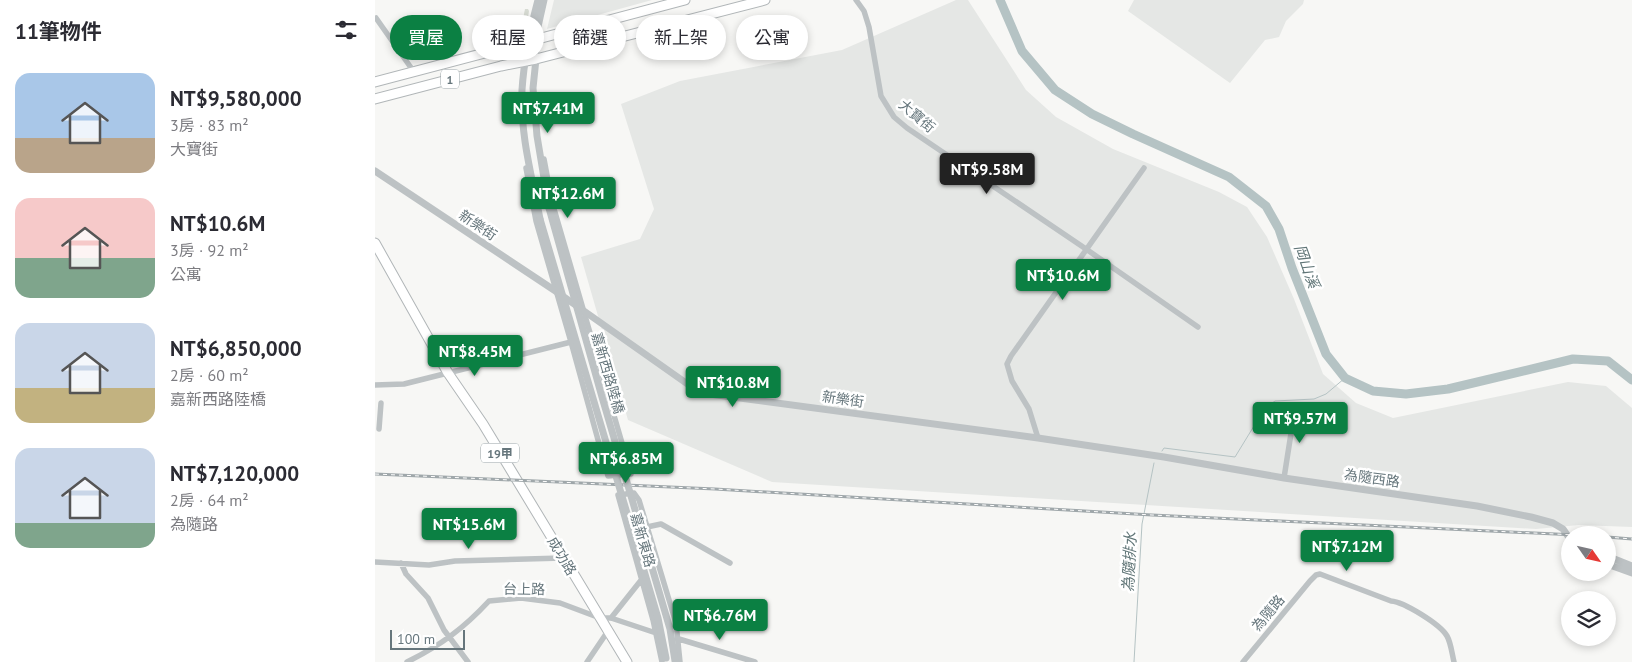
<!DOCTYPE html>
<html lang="zh-TW">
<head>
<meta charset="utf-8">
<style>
	:root { --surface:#fff; --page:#f7f7f7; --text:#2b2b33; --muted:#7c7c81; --accent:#0b8043 }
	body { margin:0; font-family:"PT Sans","Noto Sans TC",sans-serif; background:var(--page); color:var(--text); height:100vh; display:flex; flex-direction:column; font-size:19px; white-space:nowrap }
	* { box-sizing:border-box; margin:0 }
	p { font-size:16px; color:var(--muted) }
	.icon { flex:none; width:28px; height:28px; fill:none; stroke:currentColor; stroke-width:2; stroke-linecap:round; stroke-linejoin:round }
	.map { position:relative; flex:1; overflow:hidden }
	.drawer { display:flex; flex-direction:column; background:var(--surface); width:375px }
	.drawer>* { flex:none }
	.top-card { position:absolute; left:15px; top:15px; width:475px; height:45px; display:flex; gap:10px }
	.needle { width:32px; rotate:124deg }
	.controls { position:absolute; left:1186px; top:526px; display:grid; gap:10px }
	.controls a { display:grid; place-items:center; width:55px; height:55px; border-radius:50%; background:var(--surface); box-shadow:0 2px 8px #0003; font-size:25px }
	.scale { position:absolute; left:15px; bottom:12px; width:75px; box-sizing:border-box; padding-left:5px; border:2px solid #66767c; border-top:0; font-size:14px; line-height:18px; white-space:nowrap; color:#66767c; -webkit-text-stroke:4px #fff; paint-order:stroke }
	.price { position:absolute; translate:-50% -42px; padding:0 11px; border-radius:5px; background:var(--accent); color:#fff; font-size:16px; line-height:32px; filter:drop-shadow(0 1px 2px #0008) }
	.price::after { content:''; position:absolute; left:50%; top:30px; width:15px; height:11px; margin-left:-8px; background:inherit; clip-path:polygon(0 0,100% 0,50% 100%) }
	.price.active { background:#222; color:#fff }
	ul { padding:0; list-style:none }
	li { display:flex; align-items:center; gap:15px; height:125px; padding:0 15px }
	li span { display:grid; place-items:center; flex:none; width:140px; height:100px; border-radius:15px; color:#555 }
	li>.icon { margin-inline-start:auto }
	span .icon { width:60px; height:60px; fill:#fffc; stroke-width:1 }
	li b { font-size:21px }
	h2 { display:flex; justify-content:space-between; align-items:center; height:60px; padding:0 15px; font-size:21px }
	.pill { padding:0 18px; border-radius:22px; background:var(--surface); box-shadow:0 2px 8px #0003; font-size:18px; line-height:45px }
	.pill.active { background:var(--accent); color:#fff }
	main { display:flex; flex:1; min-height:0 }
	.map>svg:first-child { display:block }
	.built { fill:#e5e7e5 }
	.green { fill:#d8dcd4 }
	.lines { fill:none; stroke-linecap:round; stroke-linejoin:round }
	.stream { stroke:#b5c3c4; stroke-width:1 }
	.river { stroke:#b5c3c4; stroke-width:9 }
	.primary-casing { stroke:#b1b6b8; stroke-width:11 }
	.minor { stroke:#bdc2c4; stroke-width:5.5 }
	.tertiary { stroke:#bdc2c4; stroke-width:7 }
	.primary { stroke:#fff; stroke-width:9 }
	.rail-casing { stroke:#9fa7aa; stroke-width:3 }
	.rail { stroke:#fff; stroke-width:1; stroke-dasharray:4; stroke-linecap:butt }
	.tertiary-bridge { stroke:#bdc2c4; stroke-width:7 }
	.labels { text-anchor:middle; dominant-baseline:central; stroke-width:5; stroke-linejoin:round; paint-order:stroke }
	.shield { fill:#fff; stroke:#949fa3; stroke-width:1 }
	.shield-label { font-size:12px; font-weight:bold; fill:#66767c }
	.street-label { font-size:14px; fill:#66767c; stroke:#fff }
	.water-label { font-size:15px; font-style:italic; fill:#607577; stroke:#fff }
</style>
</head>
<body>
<main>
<section class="drawer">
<h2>11筆物件<svg class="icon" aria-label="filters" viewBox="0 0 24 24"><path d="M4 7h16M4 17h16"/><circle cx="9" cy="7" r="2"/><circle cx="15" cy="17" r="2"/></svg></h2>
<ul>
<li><span style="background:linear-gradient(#a9c7e8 65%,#b9a48a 0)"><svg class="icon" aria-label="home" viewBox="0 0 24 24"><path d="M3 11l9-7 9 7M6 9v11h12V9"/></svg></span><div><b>NT$9,580,000</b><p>3房 · 83 m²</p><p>大寶街</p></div></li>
<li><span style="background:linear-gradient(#f6c9c9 60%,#7fa58c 0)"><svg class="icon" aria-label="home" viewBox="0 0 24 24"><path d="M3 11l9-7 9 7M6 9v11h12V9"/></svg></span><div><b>NT$10.6M</b><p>3房 · 92 m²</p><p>公寓</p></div></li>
<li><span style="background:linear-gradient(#c9d6e8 65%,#c2b280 0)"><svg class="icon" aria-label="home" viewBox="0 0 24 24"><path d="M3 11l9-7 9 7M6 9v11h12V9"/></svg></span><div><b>NT$6,850,000</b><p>2房 · 60 m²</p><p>嘉新西路陸橋</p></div></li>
<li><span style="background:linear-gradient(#c9d6e8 75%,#7fa58c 0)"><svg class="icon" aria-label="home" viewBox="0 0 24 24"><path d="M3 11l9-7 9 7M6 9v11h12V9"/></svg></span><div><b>NT$7,120,000</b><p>2房 · 64 m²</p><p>為隨路</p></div></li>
</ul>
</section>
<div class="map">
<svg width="1257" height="662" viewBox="0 0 1257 662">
	<rect width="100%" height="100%" fill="#f7f7f5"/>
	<path class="built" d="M179,0H277L172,29Z
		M581,0H593L651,90L681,117L738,149L844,192L872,207L892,237L919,299L948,374L981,403L1018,418L1193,382L1231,386L1257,408V527L1204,525L1161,529L397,482L253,420L206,257L265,239L279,209L246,104L305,81L467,50Z
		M759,0H929L928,4L911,21L904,37L890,40L855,83L753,11Z"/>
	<path class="green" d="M150,9H153L154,11L151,31L149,34H145Z"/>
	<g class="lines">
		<path class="stream" d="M787,451L789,448L860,457L890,408L900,401L939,399L951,394L970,378
			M759,662L767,524L779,463"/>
		<path class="river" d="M625,0L647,51L680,90L717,114L758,134L854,177L891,206L904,229L917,268L951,354L970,378L998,391L1031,394L1073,389L1198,359L1233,361L1257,380"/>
		<g class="primary-casing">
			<path id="primary" d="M0,82L310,0
				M0,99L126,66L161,59L390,0
				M0,243L73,373L108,424L252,662"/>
		</g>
		<path class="minor" d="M481,0L489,11L494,27L506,96L519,117L532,128L711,249L823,327
			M1,18L39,72
			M151,168L161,221L196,342L233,476L256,474L177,202L169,159
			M0,385L29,384L196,342
			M4,429L6,403
			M663,438L654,409L637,381L632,364L636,356L769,168
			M909,478L920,408
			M272,527L286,524L355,563
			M0,562L54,565L80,561L188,558
			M26,563L31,574L53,598L69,630L93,662
			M236,618L267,579
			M304,639L380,662
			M32,662C66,645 88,629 114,601L146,598L185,603L225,618H236L281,633
			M212,662L233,631
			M287,662L278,620L243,495L259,493L264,500L301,623L305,662
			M868,662L935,581L941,575L945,574L1016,601C1029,602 1065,624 1072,636C1076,643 1077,654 1079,662"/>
		<path class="tertiary" d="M163,0C155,30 149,59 147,90C145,134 157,177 165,219
			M169,0L160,40L161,59L158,88L162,136L174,208
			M0,171L182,292L321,390L327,393L663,438L789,457L909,478L1102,506L1156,517L1178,523L1188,529L1195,539
			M1232,556L1257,566
			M1232,564L1257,573"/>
		<use href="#primary" class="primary"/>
		<g class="rail-casing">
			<path id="rail" d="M0,474L340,489L777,515L1201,535
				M1232,537L1257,539"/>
		</g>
		<use href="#rail" class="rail"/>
		<path class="tertiary-bridge" d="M174,208L227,397L295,629L300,661
			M165,219L283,618L291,658"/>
	</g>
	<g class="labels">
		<g class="shield">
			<rect x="66" y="69.5" width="18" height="19" rx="4"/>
			<rect x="106" y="443.5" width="38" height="19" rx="4"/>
		</g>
		<g class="shield-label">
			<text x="75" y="79">1</text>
			<text x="125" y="453">19甲</text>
		</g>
		<g class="street-label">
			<text transform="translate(542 116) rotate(40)">大寶街</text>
			<text transform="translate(103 225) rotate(34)">新樂街</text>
			<text transform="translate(233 373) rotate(74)">嘉新西路陸橋</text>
			<text transform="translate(468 399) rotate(8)">新樂街</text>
			<text transform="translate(997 478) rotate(8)">為隨西路</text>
			<text transform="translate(268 540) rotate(74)">嘉新東路</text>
			<text transform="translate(187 556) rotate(59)">成功路</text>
			<text transform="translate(149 589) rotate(1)">台上路</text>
			<text transform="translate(893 613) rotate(-50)">為隨路</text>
		</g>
		<g class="water-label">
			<text transform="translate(932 266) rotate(70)">岡山溪</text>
			<text transform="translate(754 562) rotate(-87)">為隨排水</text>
		</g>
	</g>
</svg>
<div class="controls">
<a><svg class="needle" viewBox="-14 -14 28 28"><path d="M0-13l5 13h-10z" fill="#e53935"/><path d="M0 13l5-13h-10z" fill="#7c7c81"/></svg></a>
<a><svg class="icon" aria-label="layers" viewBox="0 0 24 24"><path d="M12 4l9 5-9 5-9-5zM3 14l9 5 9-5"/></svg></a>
</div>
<div class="scale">100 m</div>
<b class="price" style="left:173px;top:134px">NT$7.41M</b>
<b class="price active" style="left:612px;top:195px">NT$9.58M</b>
<b class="price" style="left:193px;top:219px">NT$12.6M</b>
<b class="price" style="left:688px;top:301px">NT$10.6M</b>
<b class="price" style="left:100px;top:377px">NT$8.45M</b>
<b class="price" style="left:358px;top:408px">NT$10.8M</b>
<b class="price" style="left:925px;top:444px">NT$9.57M</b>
<b class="price" style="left:251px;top:484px">NT$6.85M</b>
<b class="price" style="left:94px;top:550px">NT$15.6M</b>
<b class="price" style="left:972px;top:572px">NT$7.12M</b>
<b class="price" style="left:345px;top:641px">NT$6.76M</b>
<div class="top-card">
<a class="pill active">買屋</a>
<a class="pill">租屋</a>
<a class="pill">篩選</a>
<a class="pill">新上架</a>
<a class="pill">公寓</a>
</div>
</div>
</main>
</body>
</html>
